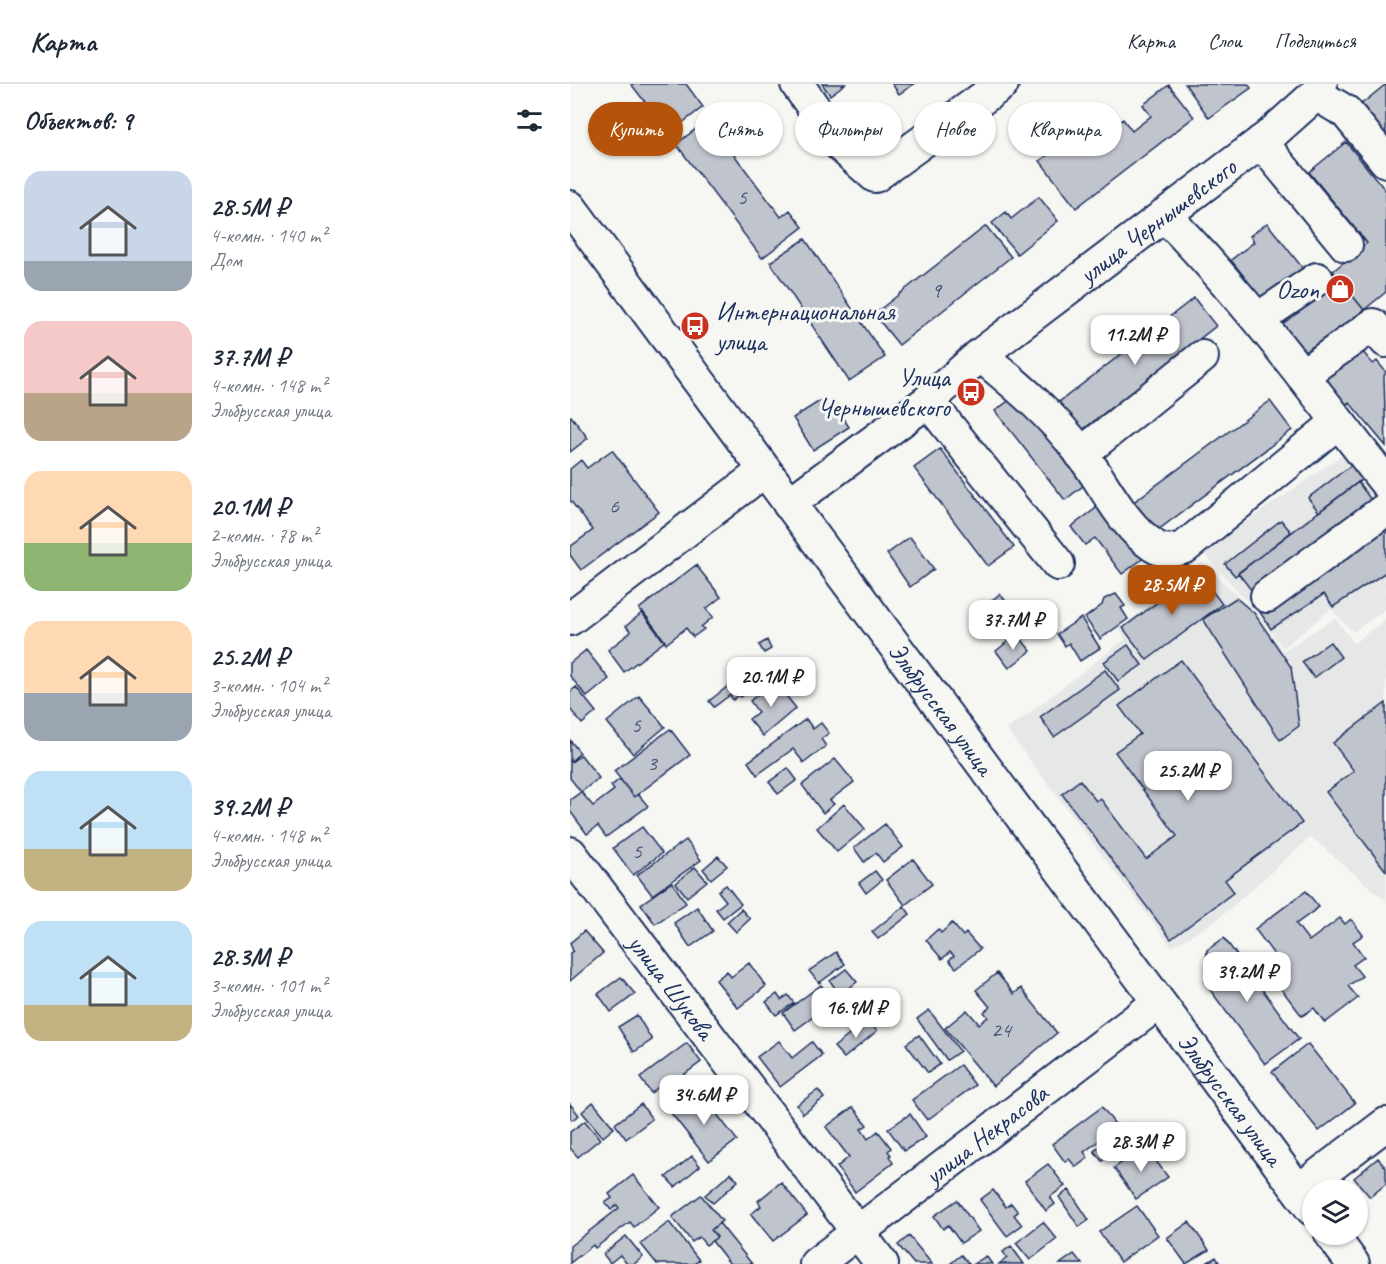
<!DOCTYPE html>
<html lang="ru">
<head>
<meta charset="utf-8">
<style>
	:root { --surface:#fff; --page:#f2f2f3; --text:#1f2937; --muted:#747a83; --line:#e0e1e3; --accent:#b45309 }
	body { margin:0; font-family:Caveat,sans-serif; background:var(--page); color:var(--text); height:100vh; display:flex; flex-direction:column; font-size:22px; white-space:nowrap }
	* { box-sizing:border-box; margin:0 }
	p { font-size:20px; color:var(--muted) }
	.icon { flex:none; width:33px; height:33px; fill:none; stroke:currentColor; stroke-width:2; stroke-linecap:round; stroke-linejoin:round }
	.map { position:relative; flex:1; overflow:hidden }
	.sheet { display:flex; flex-direction:column; background:var(--surface); width:570px }
	.sheet>* { flex:none }
	.top-card { position:absolute; left:18px; top:18px; width:570px; height:54px; display:flex; gap:12px }
	.buttons { position:absolute; left:732px; top:1095px; display:grid; gap:12px }
	.buttons a { display:grid; place-items:center; width:66px; height:66px; border-radius:50%; background:var(--surface); box-shadow:0 2px 4px #0004; font-size:30px }
	.price { position:absolute; translate:-50% -51px; padding:0 14px; border-radius:12px; background:#fff; color:#222; font-size:20px; line-height:39px; filter:drop-shadow(0 2px 3px #0008) }
	.price::after { content:''; position:absolute; left:50%; top:36px; width:18px; height:14px; margin-left:-9px; background:inherit; clip-path:polygon(0 0,100% 0,50% 100%) }
	.price.selected { background:var(--accent); color:#fff }
	ul { padding:0; list-style:none }
	li { display:flex; align-items:center; gap:18px; height:150px; padding:0 24px }
	li span { display:grid; place-items:center; flex:none; width:168px; height:120px; border-radius:18px; color:#555 }
	li>.icon { margin-inline-start:auto }
	span .icon { width:72px; height:72px; fill:#fffc; stroke-width:1 }
	li b { font-size:26px }
	h2 { display:flex; justify-content:space-between; align-items:center; height:72px; padding:0 24px; font-size:26px }
	.chip { padding:0 21px; border-radius:27px; background:var(--surface); box-shadow:0 2px 4px #0004; font-size:21px; line-height:54px }
	.chip.selected { background:var(--accent); color:#fff }
	header { display:flex; align-items:center; gap:36px; box-sizing:border-box; height:84px; padding:0 30px; background:var(--surface); border-bottom:2px solid var(--line) }
	header strong { font-size:28px }
	nav { display:flex; gap:33px; margin-inline-start:auto; font-size:21px }
	main { display:flex; flex:1; min-height:0 }
	.map>svg:first-child { display:block }
	.built { fill:#e6e7e7 }
	.building { fill:#c0c4cd; stroke:#1b2f5e; stroke-width:1.5 }
	.lines { fill:none; stroke-linecap:round; stroke-linejoin:round }
	.minor-casing { stroke:#1b2f5e; stroke-width:36 }
	.minor { stroke:#f6f6f2; stroke-width:32 }
	.labels { text-anchor:middle; dominant-baseline:central; stroke-width:6; stroke-linejoin:round; paint-order:stroke }
	.number-label { font-size:22px; fill:#44547a }
	.street-label { font-size:26px; fill:#1b2f5e; stroke:#f6f6f2 }
	.poi-label { font-size:26px; fill:#1b2f5e; stroke:#f6f6f2; text-anchor:end }
</style>
</head>
<body>
<header>
<strong>Карта</strong>
<nav><a>Карта</a><a>Слои</a><a>Поделиться</a></nav>
</header>
<main>
<section class="sheet">
<h2>Объектов: 9<svg class="icon" aria-label="filters" viewBox="0 0 24 24"><path d="M4 7h16M4 17h16"/><circle cx="9" cy="7" r="2"/><circle cx="15" cy="17" r="2"/></svg></h2>
<ul>
<li><span style="background:linear-gradient(#c9d6e8 75%,#9aa5b1 0)"><svg class="icon" aria-label="home" viewBox="0 0 24 24"><path d="M3 11l9-7 9 7M6 9v11h12V9"/></svg></span><div><b>28.5M ₽</b><p>4-комн. · 140 m²</p><p>Дом</p></div></li>
<li><span style="background:linear-gradient(#f6c9c9 60%,#b9a48a 0)"><svg class="icon" aria-label="home" viewBox="0 0 24 24"><path d="M3 11l9-7 9 7M6 9v11h12V9"/></svg></span><div><b>37.7M ₽</b><p>4-комн. · 148 m²</p><p>Эльбрусская улица</p></div></li>
<li><span style="background:linear-gradient(#ffd9b3 60%,#8fb573 0)"><svg class="icon" aria-label="home" viewBox="0 0 24 24"><path d="M3 11l9-7 9 7M6 9v11h12V9"/></svg></span><div><b>20.1M ₽</b><p>2-комн. · 78 m²</p><p>Эльбрусская улица</p></div></li>
<li><span style="background:linear-gradient(#ffd9b3 60%,#9aa5b1 0)"><svg class="icon" aria-label="home" viewBox="0 0 24 24"><path d="M3 11l9-7 9 7M6 9v11h12V9"/></svg></span><div><b>25.2M ₽</b><p>3-комн. · 104 m²</p><p>Эльбрусская улица</p></div></li>
<li><span style="background:linear-gradient(#bfe0f5 65%,#c2b280 0)"><svg class="icon" aria-label="home" viewBox="0 0 24 24"><path d="M3 11l9-7 9 7M6 9v11h12V9"/></svg></span><div><b>39.2M ₽</b><p>4-комн. · 148 m²</p><p>Эльбрусская улица</p></div></li>
<li><span style="background:linear-gradient(#bfe0f5 70%,#c2b280 0)"><svg class="icon" aria-label="home" viewBox="0 0 24 24"><path d="M3 11l9-7 9 7M6 9v11h12V9"/></svg></span><div><b>28.3M ₽</b><p>3-комн. · 101 m²</p><p>Эльбрусская улица</p></div></li>
</ul>
</section>
<div class="map">
<svg width="816" height="1180" viewBox="0 0 816 1180">
	<rect width="100%" height="100%" fill="#f6f6f2"/>
	<filter id="ink" filterUnits="userSpaceOnUse"><feTurbulence type="fractalNoise" baseFrequency=".0167" numOctaves="2"/><feDisplacementMap in="SourceGraphic" scale="12" xChannelSelector="R" yChannelSelector="G"/><feConvolveMatrix kernelMatrix="1 2 1 2 8 2 1 2 1" color-interpolation-filters="sRGB"/></filter>
	<g filter="url(#ink)">
		<path class="built" d="M786,370L816,421V525L783,548L761,525L713,564L686,528L633,468L772,371Z
			M632,479L685,528L713,567L765,534L784,559L816,535V817L741,753L648,835L602,863L437,646L555,555L549,545Z"/>
		<path class="building" d="M61,0H116L133,23L99,49Z
			M252,0H275L260,11Z
			M322,0H344L329,10Z
			M615,0H678L681,4L639,34Z
			M816,0V55L789,22Z
			M599,1L624,33L506,124L470,77L498,55L509,69L553,35L562,47L581,32L573,21Z
			M138,36L211,133L220,126L233,143L192,174L106,60Z
			M776,58L816,107V208L794,226L763,187L797,159L739,88Z
			M469,113L488,137L447,170L422,139L436,128L441,135Z
			M697,139L735,187L694,218L661,176L684,158L680,152Z
			M416,142L441,173L329,261L304,230Z
			M235,155L315,273L279,297L200,178Z
			M769,195L794,226L735,274L709,243Z
			M624,214L646,242L506,351L484,322Z
			M787,261L803,280L807,277L816,288L814,292L816,362L779,318L776,321L751,291Z
			M445,312L514,401L495,416L425,327Z
			M253,315L259,325L265,321L279,343L243,366L223,334Z
			M700,317L722,346L584,449L561,420Z
			M1,332L18,354L0,368V333Z
			M370,365L444,463L418,482L344,384Z
			M42,366L89,428L11,486L0,471V463L23,446L0,416V385L11,376L17,384Z
			M784,379L795,393L749,428L738,414Z
			M788,398L801,416L682,507L668,489Z
			M533,419L578,471L552,490L525,454L515,461L501,443Z
			M711,436L721,448L665,492L655,480Z
			M816,441V488L763,523L754,510L701,545L688,525Z
			M340,453L364,485L340,503L317,470Z
			M126,481L151,513L136,525L143,533L131,543L134,545L123,553L116,544L96,560L69,525Z
			M628,488L652,520L577,576L553,544Z
			M430,510L446,530L417,553L401,532Z
			M546,510L555,522L551,524L558,535L530,555L515,534L532,521L534,515Z
			M666,514L684,529L721,583L729,642L710,656L633,535Z
			M73,528L95,557L54,588L38,566L61,548L56,542Z
			M511,534L530,564L510,577L499,559L495,562L487,550Z
			M447,550L461,567L439,584L426,567Z
			M197,556L201,565L194,569L189,561Z
			M760,558L771,573L744,594L732,578Z
			M558,561L572,581L548,597L534,578Z
			M16,566L39,595L17,613L0,592V579Z
			M611,576L732,739L655,796L664,808L601,855L492,710L510,696L526,717L530,714L576,775L607,752L545,668L570,650L549,622Z
			M185,581L196,594L171,613L169,611L163,616L160,611L144,623L139,617Z
			M535,586L550,606L484,653L470,633Z
			M204,597L226,624L193,652L179,635L188,628L180,617Z
			M6,603L26,628L12,640L0,625V608Z
			M69,612L95,643L63,670L37,638Z
			M816,619V787L756,708L784,687L763,659Z
			M236,635L243,645L251,639L259,649L251,655L256,662L234,679L223,665L187,691L178,678Z
			M100,645L120,671L64,713L44,687Z
			M0,656L10,669L0,678Z
			M11,671L29,694L11,708L0,694V679Z
			M265,675L284,698L260,716L264,720L253,729L232,701Z
			M218,684L227,696L208,710L199,698Z
			M50,695L64,713L68,710L78,722L36,753L28,742L17,750L0,727V716L11,708L23,722L44,706L41,702Z
			M274,720L295,745L267,768L247,744Z
			M315,740L333,763L313,778L306,769L294,778L284,764Z
			M72,743L92,769L63,791L43,764Z
			M116,756L131,776L82,811L67,791Z
			M148,772L157,782L141,795L133,785Z
			M343,775L362,800L335,821L316,796Z
			M125,783L137,797L117,813L106,799Z
			M305,787L312,796L296,809L289,799Z
			M102,798L116,819L85,840L71,820Z
			M156,801L171,820L153,834L146,825L156,817L148,807Z
			M736,807L749,823L726,840L739,857L770,834L775,840L781,835L793,851L783,858L794,873L783,881L792,892L778,902L788,914L755,939L744,924L732,932L705,897L717,888L685,845Z
			M334,822L340,830L308,855L302,848Z
			M127,823L143,847L120,863L104,839Z
			M171,825L180,835L166,848L157,838Z
			M382,839L393,852L396,849L410,865L386,884L379,876L384,872L380,868L372,875L356,856L368,845L371,849Z
			M14,847L33,869L0,897V869L3,867L0,859Z
			M654,854L729,955L695,980L635,899L637,866Z
			M266,868L275,880L249,899L239,887Z
			M179,879L196,902L168,924L146,896L157,887L161,893Z
			M276,885L287,898L270,911L260,897Z
			M427,889L444,910L451,904L487,949L423,1002L375,944L397,926L409,940L418,933L414,928L420,923L406,906Z
			M51,893L65,910L41,928L28,910Z
			M251,901L264,918L225,946L213,929Z
			M207,910L211,916L218,911L224,919L206,931L196,918Z
			M359,926L390,967L377,976L347,935Z
			M67,931L82,956L64,968L48,943Z
			M298,936L307,947L274,974L264,963Z
			M349,951L370,980L358,989L336,960Z
			M209,957L222,974L242,958L252,971L210,1003L187,973Z
			M117,959L131,978L93,1006L90,1002L81,1009L70,994Z
			M738,960L785,1019L749,1047L702,988Z
			M390,981L405,1001L357,1036L342,1016Z
			M248,1006L254,1014L233,1030L227,1021Z
			M129,1007L167,1056L139,1077L101,1029Z
			M23,1018L44,1044L33,1053L12,1028Z
			M0,1020L9,1031L2,1036L0,1034Z
			M71,1020L82,1035L56,1055L45,1040Z
			M283,1023L297,1041L291,1045L298,1055L308,1047L321,1064L318,1067L321,1071L319,1072L323,1079L285,1108L267,1083L279,1073L256,1043Z
			M532,1023L550,1047L560,1039L569,1050L532,1077L524,1067L540,1055L537,1051L514,1068L518,1074L506,1083L499,1075L495,1078L482,1060Z
			M340,1030L356,1053L334,1067L318,1045Z
			M15,1037L30,1055L8,1073L0,1064V1048Z
			M575,1062L598,1093L566,1115L544,1084Z
			M122,1072L130,1082L105,1103L96,1093Z
			M808,1074L816,1084V1100L800,1113L784,1094Z
			M478,1080L495,1102L480,1113L485,1120L476,1127L455,1097Z
			M161,1089L168,1097L143,1119L135,1111Z
			M63,1091L89,1123L64,1143L60,1138L25,1164L23,1161L0,1179V1162L49,1124L47,1121L41,1126L35,1119L42,1114L39,1110Z
			M211,1098L237,1131L203,1157L181,1130L191,1122L188,1117Z
			M423,1106L436,1123L441,1119L448,1128L444,1131L452,1141L437,1152L410,1116Z
			M499,1106L519,1136L509,1143L489,1113Z
			M131,1111L152,1137L141,1146L147,1153L136,1161L129,1153L122,1158L102,1133Z
			M387,1116L409,1147L391,1159L378,1141L373,1145L364,1132Z
			M567,1122L588,1151L550,1178L529,1148Z
			M99,1138L129,1176L124,1180H87L71,1160Z
			M473,1138L487,1155L460,1176L446,1159Z
			M619,1138L639,1166L616,1180L597,1154Z
			M149,1139L182,1180H160L142,1157L147,1153L141,1146Z
			M56,1152L73,1173L64,1180H57L50,1171L40,1179L33,1170Z
			M339,1152L362,1180H344L328,1161Z
			M441,1162L454,1180H429L437,1174L433,1168Z
			M504,1170L512,1180H490Z
			M391,1171L399,1180H380Z
			M416,1172L422,1180H404Z
			M646,1173L650,1180H635Z"/>
		<g class="lines">
			<g class="minor-casing">
				<g id="minor">
					<path d="M227,0L271,62L305,92L432,0"/>
					<path d="M746,10L776,28L816,77"/>
					<path d="M691,58L776,161"/>
					<path id="s1" d="M0,123L742,1125"/>
					<path d="M594,131C676,214 744,307 816,399"/>
					<path d="M688,235L747,195"/>
					<path d="M410,271C448,302 481,330 511,369C534,399 552,441 584,462C594,469 605,467 615,463L768,338"/>
					<path d="M732,291L803,241L816,257"/>
					<path d="M358,317L488,480"/>
					<path d="M511,370L632,273"/>
					<path id="s2" d="M219,420L358,317L410,271L699,52L746,10L751,0"/>
					<path d="M697,512L816,425"/>
					<path d="M0,535L194,387"/>
					<path id="s3" d="M0,769L312,1180"/>
					<path d="M729,1106L816,1040"/>
					<path d="M761,1150L783,1180"/>
					<path id="s4" d="M246,1180L588,919"/>
				</g>
			</g>
			<use href="#minor" class="minor"/>
		</g>
	</g>
	<defs>
		<g id="shop-disc" transform="scale(1.5)"><circle r="9.5" fill="#c8321e" stroke="#f6f6f2"/><path d="M-5-2.5h2.3a2.7 3.5 0 0 1 5.4 0H5L5.5 6h-11ZM-1.5-2.5h3a1.5 2.3 0 0 0-3 0Z" fill="#fff"/></g>
		<g id="bus-disc" transform="scale(1.5)"><circle r="9.5" fill="#c8321e" stroke="#f6f6f2"/><path d="M-5-6H5V4H4V6H2V4H-2V6H-4V4H-5ZM-3.5-4V0h7V-4ZM-3.5 1.2v1.5H-2V1.2ZM2 1.2v1.5H3.5V1.2Z" fill="#fff"/></g>
	</defs>
	<g fill-rule="evenodd">
		<use href="#shop-disc" x="770" y="205"/>
		<use href="#bus-disc" x="125" y="242"/>
		<use href="#bus-disc" x="401" y="308"/>
	</g>
	<g class="labels">
		<g class="number-label">
			<text x="172" y="113">5</text>
			<text x="366" y="206">9</text>
			<text x="44" y="422">6</text>
			<text x="66" y="641">5</text>
			<text x="82" y="679">3</text>
			<text x="67" y="767">5</text>
			<text x="431" y="946">24</text>
		</g>
		<g class="street-label">
			<text stroke="none"><textPath href="#s2" startOffset="465">улица Чернышевского</textPath></text>
			<text stroke="none"><textPath href="#s1" startOffset="624">Эльбрусская улица</textPath></text>
			<text stroke="none"><textPath href="#s3" startOffset="168">улица Шукова</textPath></text>
			<text stroke="none"><textPath href="#s1" startOffset="1110">Эльбрусская улица</textPath></text>
			<text stroke="none"><textPath href="#s4" startOffset="214">улица Некрасова</textPath></text>
		</g>
		<g class="poi-label">
			<text x="749" y="205">Ozon</text>
			<text x="146" y="227" text-anchor="start">Интернациональная<tspan x="146" dy="30">улица</tspan></text>
			<text x="380" y="293">Улица<tspan x="380" dy="30">Чернышевского</tspan></text>
		</g>
	</g>
</svg>
<div class="buttons">
<a><svg class="icon" aria-label="layers" viewBox="0 0 24 24"><path d="M12 4l9 5-9 5-9-5zM3 14l9 5 9-5"/></svg></a>
</div>
<b class="price" style="left:565px;top:282px">11.2M ₽</b>
<b class="price selected" style="left:602px;top:532px">28.5M ₽</b>
<b class="price" style="left:443px;top:567px">37.7M ₽</b>
<b class="price" style="left:201px;top:624px">20.1M ₽</b>
<b class="price" style="left:618px;top:718px">25.2M ₽</b>
<b class="price" style="left:677px;top:919px">39.2M ₽</b>
<b class="price" style="left:286px;top:955px">16.9M ₽</b>
<b class="price" style="left:134px;top:1042px">34.6M ₽</b>
<b class="price" style="left:571px;top:1089px">28.3M ₽</b>
<div class="top-card">
<a class="chip selected">Купить</a>
<a class="chip">Снять</a>
<a class="chip">Фильтры</a>
<a class="chip">Новое</a>
<a class="chip">Квартира</a>
</div>
</div>
</main>
</body>
</html>
